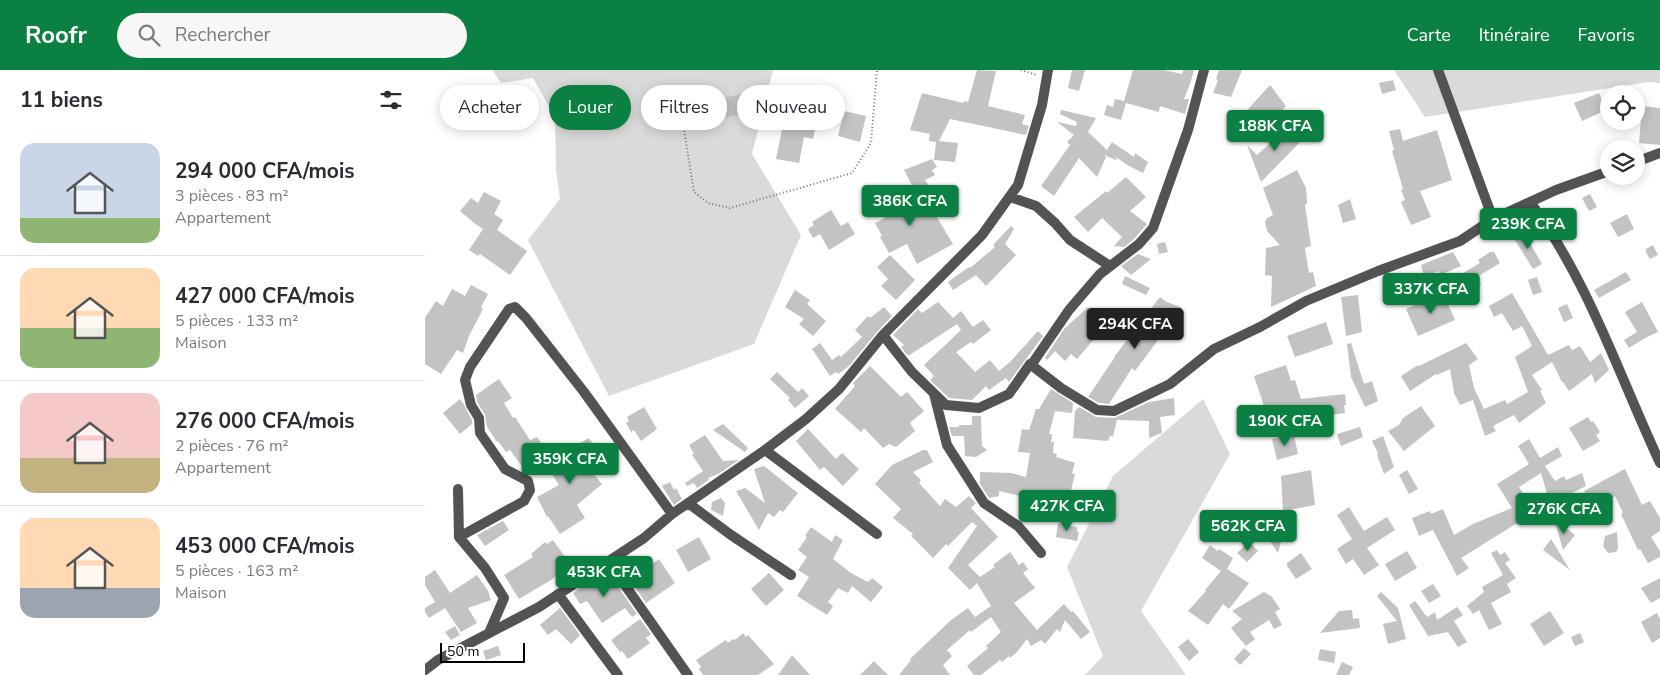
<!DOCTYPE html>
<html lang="fr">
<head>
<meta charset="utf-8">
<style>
	:root { --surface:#fff; --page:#f7f7f7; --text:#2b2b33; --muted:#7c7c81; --line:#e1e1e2; --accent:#0b8043 }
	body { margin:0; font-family:"Nunito Sans",sans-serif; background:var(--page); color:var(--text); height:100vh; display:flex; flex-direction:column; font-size:19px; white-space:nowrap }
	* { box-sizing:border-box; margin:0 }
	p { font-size:16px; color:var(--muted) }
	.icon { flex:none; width:28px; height:28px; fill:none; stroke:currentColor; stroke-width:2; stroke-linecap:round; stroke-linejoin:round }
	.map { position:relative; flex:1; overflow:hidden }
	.drawer { display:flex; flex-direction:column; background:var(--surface); width:425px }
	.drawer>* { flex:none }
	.hud { position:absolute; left:15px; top:15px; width:475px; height:45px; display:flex; gap:10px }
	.controls { position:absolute; left:1175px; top:15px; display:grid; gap:10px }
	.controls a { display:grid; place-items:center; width:45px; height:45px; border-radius:50%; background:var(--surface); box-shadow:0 2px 12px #0003; font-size:25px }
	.scale { position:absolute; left:15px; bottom:12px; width:85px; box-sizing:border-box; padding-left:5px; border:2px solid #000; border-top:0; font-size:14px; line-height:18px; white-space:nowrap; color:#000; -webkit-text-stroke:4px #fff; paint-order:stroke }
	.price { position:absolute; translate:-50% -42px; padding:0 11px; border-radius:5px; background:var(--accent); color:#fff; font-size:16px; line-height:32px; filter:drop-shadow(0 1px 2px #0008) }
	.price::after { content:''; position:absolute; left:50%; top:30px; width:15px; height:11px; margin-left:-8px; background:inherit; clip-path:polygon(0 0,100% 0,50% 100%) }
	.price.active { background:#222; color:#fff }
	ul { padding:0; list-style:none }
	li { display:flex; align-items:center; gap:15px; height:125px; padding:0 20px }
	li+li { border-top:1px solid var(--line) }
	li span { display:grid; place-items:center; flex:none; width:140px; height:100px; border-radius:15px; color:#555 }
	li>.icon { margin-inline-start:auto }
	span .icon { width:60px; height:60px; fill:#fffc; stroke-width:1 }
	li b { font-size:21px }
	h2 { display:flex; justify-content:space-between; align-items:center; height:60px; padding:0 20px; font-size:21px }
	.chip { padding:0 18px; border-radius:22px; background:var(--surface); box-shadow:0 2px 12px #0003; font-size:18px; line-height:45px }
	.chip.active { background:var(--accent); color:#fff }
	header { display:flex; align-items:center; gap:30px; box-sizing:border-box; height:70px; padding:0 25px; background:var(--accent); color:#fff }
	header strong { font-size:24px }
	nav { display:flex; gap:28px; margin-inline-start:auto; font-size:18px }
	.search { width:350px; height:45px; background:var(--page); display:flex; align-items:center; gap:12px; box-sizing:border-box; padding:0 18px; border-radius:28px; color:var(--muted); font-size:19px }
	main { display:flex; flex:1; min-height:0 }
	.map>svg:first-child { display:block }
	.green { fill:#dadada }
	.building { fill:#c3c3c3 }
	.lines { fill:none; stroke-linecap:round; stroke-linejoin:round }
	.path { stroke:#757575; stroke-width:2; stroke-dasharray:1 2.5; stroke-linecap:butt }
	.street { stroke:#535353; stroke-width:10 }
</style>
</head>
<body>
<header>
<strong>Roofr</strong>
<div class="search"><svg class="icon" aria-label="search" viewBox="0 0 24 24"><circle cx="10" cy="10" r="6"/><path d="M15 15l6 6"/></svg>Rechercher</div>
<nav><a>Carte</a><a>Itinéraire</a><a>Favoris</a></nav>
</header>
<main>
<section class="drawer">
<h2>11 biens<svg class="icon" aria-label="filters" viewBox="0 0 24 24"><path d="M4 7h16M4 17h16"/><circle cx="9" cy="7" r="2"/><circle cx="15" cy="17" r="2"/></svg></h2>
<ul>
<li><span style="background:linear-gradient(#c9d6e8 75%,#8fb573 0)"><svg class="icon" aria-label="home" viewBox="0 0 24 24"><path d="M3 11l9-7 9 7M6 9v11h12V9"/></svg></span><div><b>294 000 CFA/mois</b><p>3 pièces · 83 m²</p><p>Appartement</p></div></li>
<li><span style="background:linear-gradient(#ffd9b3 60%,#8fb573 0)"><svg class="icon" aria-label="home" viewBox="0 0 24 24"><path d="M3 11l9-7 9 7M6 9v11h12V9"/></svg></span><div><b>427 000 CFA/mois</b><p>5 pièces · 133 m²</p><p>Maison</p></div></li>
<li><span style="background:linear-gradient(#f6c9c9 65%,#c2b280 0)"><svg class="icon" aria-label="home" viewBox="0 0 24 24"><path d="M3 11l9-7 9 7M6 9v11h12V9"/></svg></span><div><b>276 000 CFA/mois</b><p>2 pièces · 76 m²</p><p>Appartement</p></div></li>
<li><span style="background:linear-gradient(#ffd9b3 70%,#9aa5b1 0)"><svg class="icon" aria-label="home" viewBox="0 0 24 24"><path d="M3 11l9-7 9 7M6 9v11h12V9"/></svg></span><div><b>453 000 CFA/mois</b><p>5 pièces · 163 m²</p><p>Maison</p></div></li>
</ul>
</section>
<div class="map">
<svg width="1235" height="605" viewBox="0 0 1235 605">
	<rect width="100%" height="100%" fill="#fff"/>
	<path class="green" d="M67,0H348L327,84L376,165L329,274L184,326L103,170L135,129L131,100L130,48L108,8L76,13Z
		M969,0H1235V13L1223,12L1000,47Z
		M778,329L805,384L716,541L761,605H660L678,586L642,497L688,406Z"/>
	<path class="building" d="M552,0L571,1L563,36L600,45L597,54L604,56L601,65L525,49L514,71L533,73L530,92L509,90L511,72L504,71L505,64L485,60L497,23L538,33L539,31L543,32Z
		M647,0H660L654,21L643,18Z
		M708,0H739L757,4L758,0H769L765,14L759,29H764L760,44L735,36L734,42L701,33L696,50L679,45L682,35L688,37L690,29L699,31Z
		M794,0H817L806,27L788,23L793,10L791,9Z
		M968,10L971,20L957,24L954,13Z
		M845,15L861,36L835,66L815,48Z
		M1174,23L1181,40L1157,51L1149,33Z
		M316,24L320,44L291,49L287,31Z
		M1217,36L1235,38V75L1214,73Z
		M636,40L671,48L663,62L682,80L687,72L709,87L710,83L723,92L718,103L704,96L689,86L692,89L691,90L679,85L681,87L672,107L654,88L629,126L616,116L645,75L642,72L649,65L632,52L651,56L652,52L635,44Z
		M419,41L441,46L435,72L413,66Z
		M360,45L382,48L381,53L391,55L388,69L379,67L374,93L351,89Z
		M867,53L875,72L836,112L822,75L832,85Z
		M975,59L978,71L1012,60L1027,110L995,121L1006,147L986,155L976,132L980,130L976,120L978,119L967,81L969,80L964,61Z
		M507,89L512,97L507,100L510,105L500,110L504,116L491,123L479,100Z
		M872,100L881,118L882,134L880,135L886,176L880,178L884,203L888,202L891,216L846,237L847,206L840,205L841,178L855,175L842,161L840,152L842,148L848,145L838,118Z
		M701,107L721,127L705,141L722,154L709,169L699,177L689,176L697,167L677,148L663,162L649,147L681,121L682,123Z
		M467,116L481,140L501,129L528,174L492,194L482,174L464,183L455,167L457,166L450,153L460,148L448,127Z
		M59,122L76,131L69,144L78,150L72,160L102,181L85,205L55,184L53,186L44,180L58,159L49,153L35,141L46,128L53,133Z
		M1165,124L1172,137L1164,141L1157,128Z
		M925,129L931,149L918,153L913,135Z
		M406,140L416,156L423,152L430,164L404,180L395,164L388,168L383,159L389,155L387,152Z
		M1137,140L1144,155L1136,159L1128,144Z
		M1202,144L1209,159L1193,167L1185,153Z
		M586,156L589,159L580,174L591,185L561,216L551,205L528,220L523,212L544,197L545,198L570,177L568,175Z
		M1098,161L1117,194L1108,199L1088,167Z
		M740,172L743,182L734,184L732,174Z
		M1228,175L1233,185L1225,189L1221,182V179Z
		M1028,182L1036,196L1015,205L1014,201L999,206L996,195Z
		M1065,182H1069L1075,193L1052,207L1056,214L1042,222L1033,206L1055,193L1053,190Z
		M713,184L726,189L706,205L696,196Z
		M465,185L490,210L471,230L456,216L463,209L452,197Z
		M1201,202L1206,210L1174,228L1169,220Z
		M700,206L725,218L721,225L697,214Z
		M1112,207L1117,222L1108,225L1103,210Z
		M46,215L63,224L56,237L58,239L44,266L38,283L32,280L16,304L0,294V248L11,231L18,236L27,219L40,226Z
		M370,220L385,230L382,234L401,251L388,266L374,254L379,249L360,237Z
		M1018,223L1030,250L993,266L981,239Z
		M1087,223L1123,285L1144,275L1147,280L1138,285L1155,276L1165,292L1176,283L1184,300L1170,313L1167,304L1144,321L1138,312H1137L1127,292L1107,305L1117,320L1115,321L1121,333L1094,353L1089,345L1068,356L1071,361L1060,366L1048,330L1035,335L1029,323L1025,299L1012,305L1011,304L985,321L976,306L993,295L994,296L1041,273L1053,289L1044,295L1049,318L1059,339L1080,330L1082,334L1103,322L1090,287L1107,276L1097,256L1088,261L1077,243L1069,247L1064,236Z
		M933,225L937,262L921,266L916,227Z
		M735,227L740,231L757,238L710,301L707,298L684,334H688L674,333L663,327L690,287H689Z
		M513,232L528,248L536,241L548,257L558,250L566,260L548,274L546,272L531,282L550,302L565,290L574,301L585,292L613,261L618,266L584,312L581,308L564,320L561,316L547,330L524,328L505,310L509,306L499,295L536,260L532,254L483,286L476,277L479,275L468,265L493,239L497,243Z
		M1217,232L1233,262L1220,268L1204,278L1199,270L1212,262L1200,242Z
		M1142,234L1148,248L1139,252L1133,238Z
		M459,237L467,246L453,261L424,296L413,304L411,302L405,306L387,279L395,273L407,290L414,285L416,287L437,267L430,260L443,246L445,248Z
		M663,237L677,248L669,256L675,262L652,289L646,284L640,291L630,281L622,290L620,288L639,259Z
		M901,252L908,274L870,287L862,266Z
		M926,273L939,314L947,311L953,331L940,337L926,307L922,274Z
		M861,295L866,311L870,310L876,329L920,324L921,335H919L920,343L899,346V344L891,345L890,340L842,346L840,336H839L829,306Z
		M445,296L476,327L482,322L499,341L485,353L490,361L471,377L464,374L458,378L439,358L436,362L410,339L430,316L428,313Z
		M352,302L373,322L377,318L384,326L370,338L363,330L365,328L345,309Z
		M74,309L87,328L79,333L88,348L90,347L105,370L112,367L123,383L99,399L85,380L81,382L73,371L72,372L62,357L60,345L52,332L51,325Z
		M626,319L648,333L647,343L630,341L624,364H627L626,373L629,371L628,383L632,384L631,387L650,393L647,403L650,404L645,424L662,430L657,444L609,427L608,429L574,421V426L564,428L555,414V402L586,403L601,407L605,383L593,382L597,359L604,360L611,339H614Z
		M749,328L750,345L735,347L737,363L724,368V351L692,350L688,366H685L683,371L648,368L650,341L654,337L671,347L689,348L724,332Z
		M35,329L38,333L47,350V354L35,364L18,343Z
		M996,336L1010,356L979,381L963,361L974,355L978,348Z
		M219,337L232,359L216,371L209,360L206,362L201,353L204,351L202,347Z
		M547,346H556L557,376L562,380L551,387L540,386L539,366H527L524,357H534V355H547Z
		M1163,347L1166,352L1168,351L1175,362L1171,365L1175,371L1158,381L1144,358Z
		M298,354L323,378L320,382L288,360Z
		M935,357L938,367L916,376L912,364Z
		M383,359L411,389L417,383L434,399L418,416L399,397L395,400L371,371Z
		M280,365L298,391L314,390L293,404L283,408L284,410L272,418L269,413L262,416L260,413L278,401L267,385L269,384L264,375Z
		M869,365L873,384L852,390L847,369Z
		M958,366L969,397L959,404L952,385L953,383L947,371Z
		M164,368L175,385L160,394L177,414L152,435L160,448L135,464L123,446L122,447L112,427L134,415L120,393Z
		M1104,369L1115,388L1133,377L1137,386L1120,396L1130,411L1139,406L1141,410L1157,403L1161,416L1125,434L1116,403L1094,417L1110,442L1036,488L1044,498L1032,506L1008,460L994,466L987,448L1005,441L1006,444L1018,439L1029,465L1048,454L1087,438L1072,414L1104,394L1093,376Z
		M498,380H502L508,392L488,402L496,410L494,413L515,436L520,429L531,437L544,426L551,433L546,438L573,467L543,495L555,507L570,497L568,495L585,482L594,495L598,492L603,499L598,503L610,518L589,533L612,560L639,534L646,542L648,541L665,562L656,569L640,550L635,562L632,559L620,574L616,570L606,576L602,569L592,582L585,588L584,586L577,592L575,590L556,605H549L542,596L563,578L561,576L576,562L566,547L546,562L545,560L522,580L527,586L518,595L525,605H474L486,590L485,589L526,550L543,538L550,547L566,536L552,513L545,520L523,498L552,456L547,452L523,476L521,474L508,488L486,466L488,464L468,448L476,439L450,414L467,395Z
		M339,396L373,423L358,442L355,440L349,447L343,443L334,460L311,421L320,418L340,433L329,399Z
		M1200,399L1217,435L1225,431L1235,448V461L1226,467L1235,481V487L1223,493L1215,479L1213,480L1196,444L1198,443L1190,426L1172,436L1171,434L1166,436L1159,421Z
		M886,400L890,435L858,441L856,406Z
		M982,400L993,419L984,424L974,405Z
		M245,412L249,420L251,418L257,429L249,435L237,416Z
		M296,428L300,433L298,446L286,440L287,432Z
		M924,437L939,461L962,447L970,460L942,478L954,495L939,505L928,489L921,494L912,479L927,469L912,445Z
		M1129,449L1150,465L1138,480Z
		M78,451L84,460L60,476L52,465Z
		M850,451L861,452L853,483L845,471Z
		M633,453L652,457V462H654L652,471L631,467Z
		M386,457L407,472L410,465L418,470L408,489L426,503L443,512L447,508L458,517L446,532L427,516L423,523L413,518L403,532L408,536L402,545L372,526L384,507L373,500L382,487L373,480L382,467L380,466Z
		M1192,462L1193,479L1191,482L1183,483L1178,476L1180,466Z
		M274,467L286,489L263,502L251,480Z
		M1126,469L1145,500L1118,480Z
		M128,470L140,487L136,489L142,496L126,510L94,529L79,505L108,487L106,484L120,472L122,474Z
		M824,471L833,481L822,492L812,483Z
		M785,475L793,481L794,479L808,488L802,499L824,513L804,539L798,534L783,555L763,541L781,521L780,520L796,501L777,488Z
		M1072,480L1075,485L1080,482L1085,490L1080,493L1091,508L1082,514L1086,522L1066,533L1077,554L1064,560L1054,540L1048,544L1042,536L1059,522L1057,517L1078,505L1066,483Z
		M982,481L992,498L970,511L960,494Z
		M876,483L887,499L871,509L862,496V493Z
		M234,489L250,513L221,533L207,513L226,500L223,497Z
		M10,500L25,523L52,505L63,521L66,530L43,538L52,553L36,562L20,538L4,548L0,542V538L10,532L0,515V507Z
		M179,502L187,513L189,511L212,544L207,547L200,538L177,553L162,531L155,534L148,523Z
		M344,503L359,520L341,536L326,519Z
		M1235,508V528L1226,533L1216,518Z
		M1008,514L1016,526L1004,533L996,521Z
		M839,522L847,527L855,539L850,542L857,555L849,559L844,550L825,562L830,569L821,576L806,558L817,549L807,541Z
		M956,522L973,538L981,569L963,574L958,554L972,551L952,526Z
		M990,531L1002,547L1010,542L1012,550L1032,537L1038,545L1029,551L1042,572L1033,577L1023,562L1003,566L984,535Z
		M135,538L155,565L146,574L131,559L123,565L115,555Z
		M927,540L928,549L934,548L935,558L895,563L914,541Z
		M1125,541L1139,563L1119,576L1105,554Z
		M1232,543L1235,549V568L1227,573L1216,552Z
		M215,549L226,564L221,568L225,573L203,589L197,581L195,582L186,570Z
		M30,556L35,565L26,570L20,562Z
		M318,563L321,567L323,565L349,594L333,605H278L274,599L276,597L271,590L301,570L303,573L308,569L310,570Z
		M1155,563L1159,572L1150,576L1146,567Z
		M763,569L774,582L764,591L753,577Z
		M73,576L76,585L61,590L58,581Z
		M819,578L826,584L815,595L809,589Z
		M895,579L911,582L909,593L893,590Z
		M367,585L385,605H353Z
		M449,591L463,605H435Z
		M917,592L928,597L924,605H911Z"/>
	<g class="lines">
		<path class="path" d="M596,0L612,5
			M257,47L269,122L283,133L305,138L427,103L446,73L452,0"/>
		<path class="street" d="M1013,0L1068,149L1131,120L1184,101
			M1211,92L1235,83
			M585,127L611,136L630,153L645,170L685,196
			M1105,132C1163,210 1194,305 1235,393
			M458,265L487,302L521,335L554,338L584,324L605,294H607L644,240L675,204L714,174L728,158L763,60L779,0
			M605,294L636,318L672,340L689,341L745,314L789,279L835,257L881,231L953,201L1035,171L1068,149
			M509,324L522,375L559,433L593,456L616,483
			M340,380L452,464
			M33,419L34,467L60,498L79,528L64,563
			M263,433L306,465L366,505
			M34,467L99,431L105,420L103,411L80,399L55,363L54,348L46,335L40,310L45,297L84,239L90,237L101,248L159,322L247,444
			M183,491L263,605
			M133,524L193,605
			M0,600L13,590L114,537L219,468L247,444L340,380L381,349L414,319L458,265L557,165L593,115L617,35L623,0"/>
	</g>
</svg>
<div class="controls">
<a><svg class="icon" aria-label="locate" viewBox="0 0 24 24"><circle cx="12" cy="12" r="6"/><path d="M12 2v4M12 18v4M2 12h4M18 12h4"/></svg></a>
<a><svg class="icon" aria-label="layers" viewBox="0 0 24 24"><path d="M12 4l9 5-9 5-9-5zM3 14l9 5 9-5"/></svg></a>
</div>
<div class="scale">50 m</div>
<b class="price" style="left:850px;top:82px">188K CFA</b>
<b class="price" style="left:485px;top:157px">386K CFA</b>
<b class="price" style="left:1103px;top:180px">239K CFA</b>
<b class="price" style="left:1006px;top:245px">337K CFA</b>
<b class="price active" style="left:710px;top:280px">294K CFA</b>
<b class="price" style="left:860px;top:377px">190K CFA</b>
<b class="price" style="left:145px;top:415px">359K CFA</b>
<b class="price" style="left:642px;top:462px">427K CFA</b>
<b class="price" style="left:1139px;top:465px">276K CFA</b>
<b class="price" style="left:823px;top:482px">562K CFA</b>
<b class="price" style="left:179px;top:528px">453K CFA</b>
<div class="hud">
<a class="chip">Acheter</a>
<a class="chip active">Louer</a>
<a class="chip">Filtres</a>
<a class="chip">Nouveau</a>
</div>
</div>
</main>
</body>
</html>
